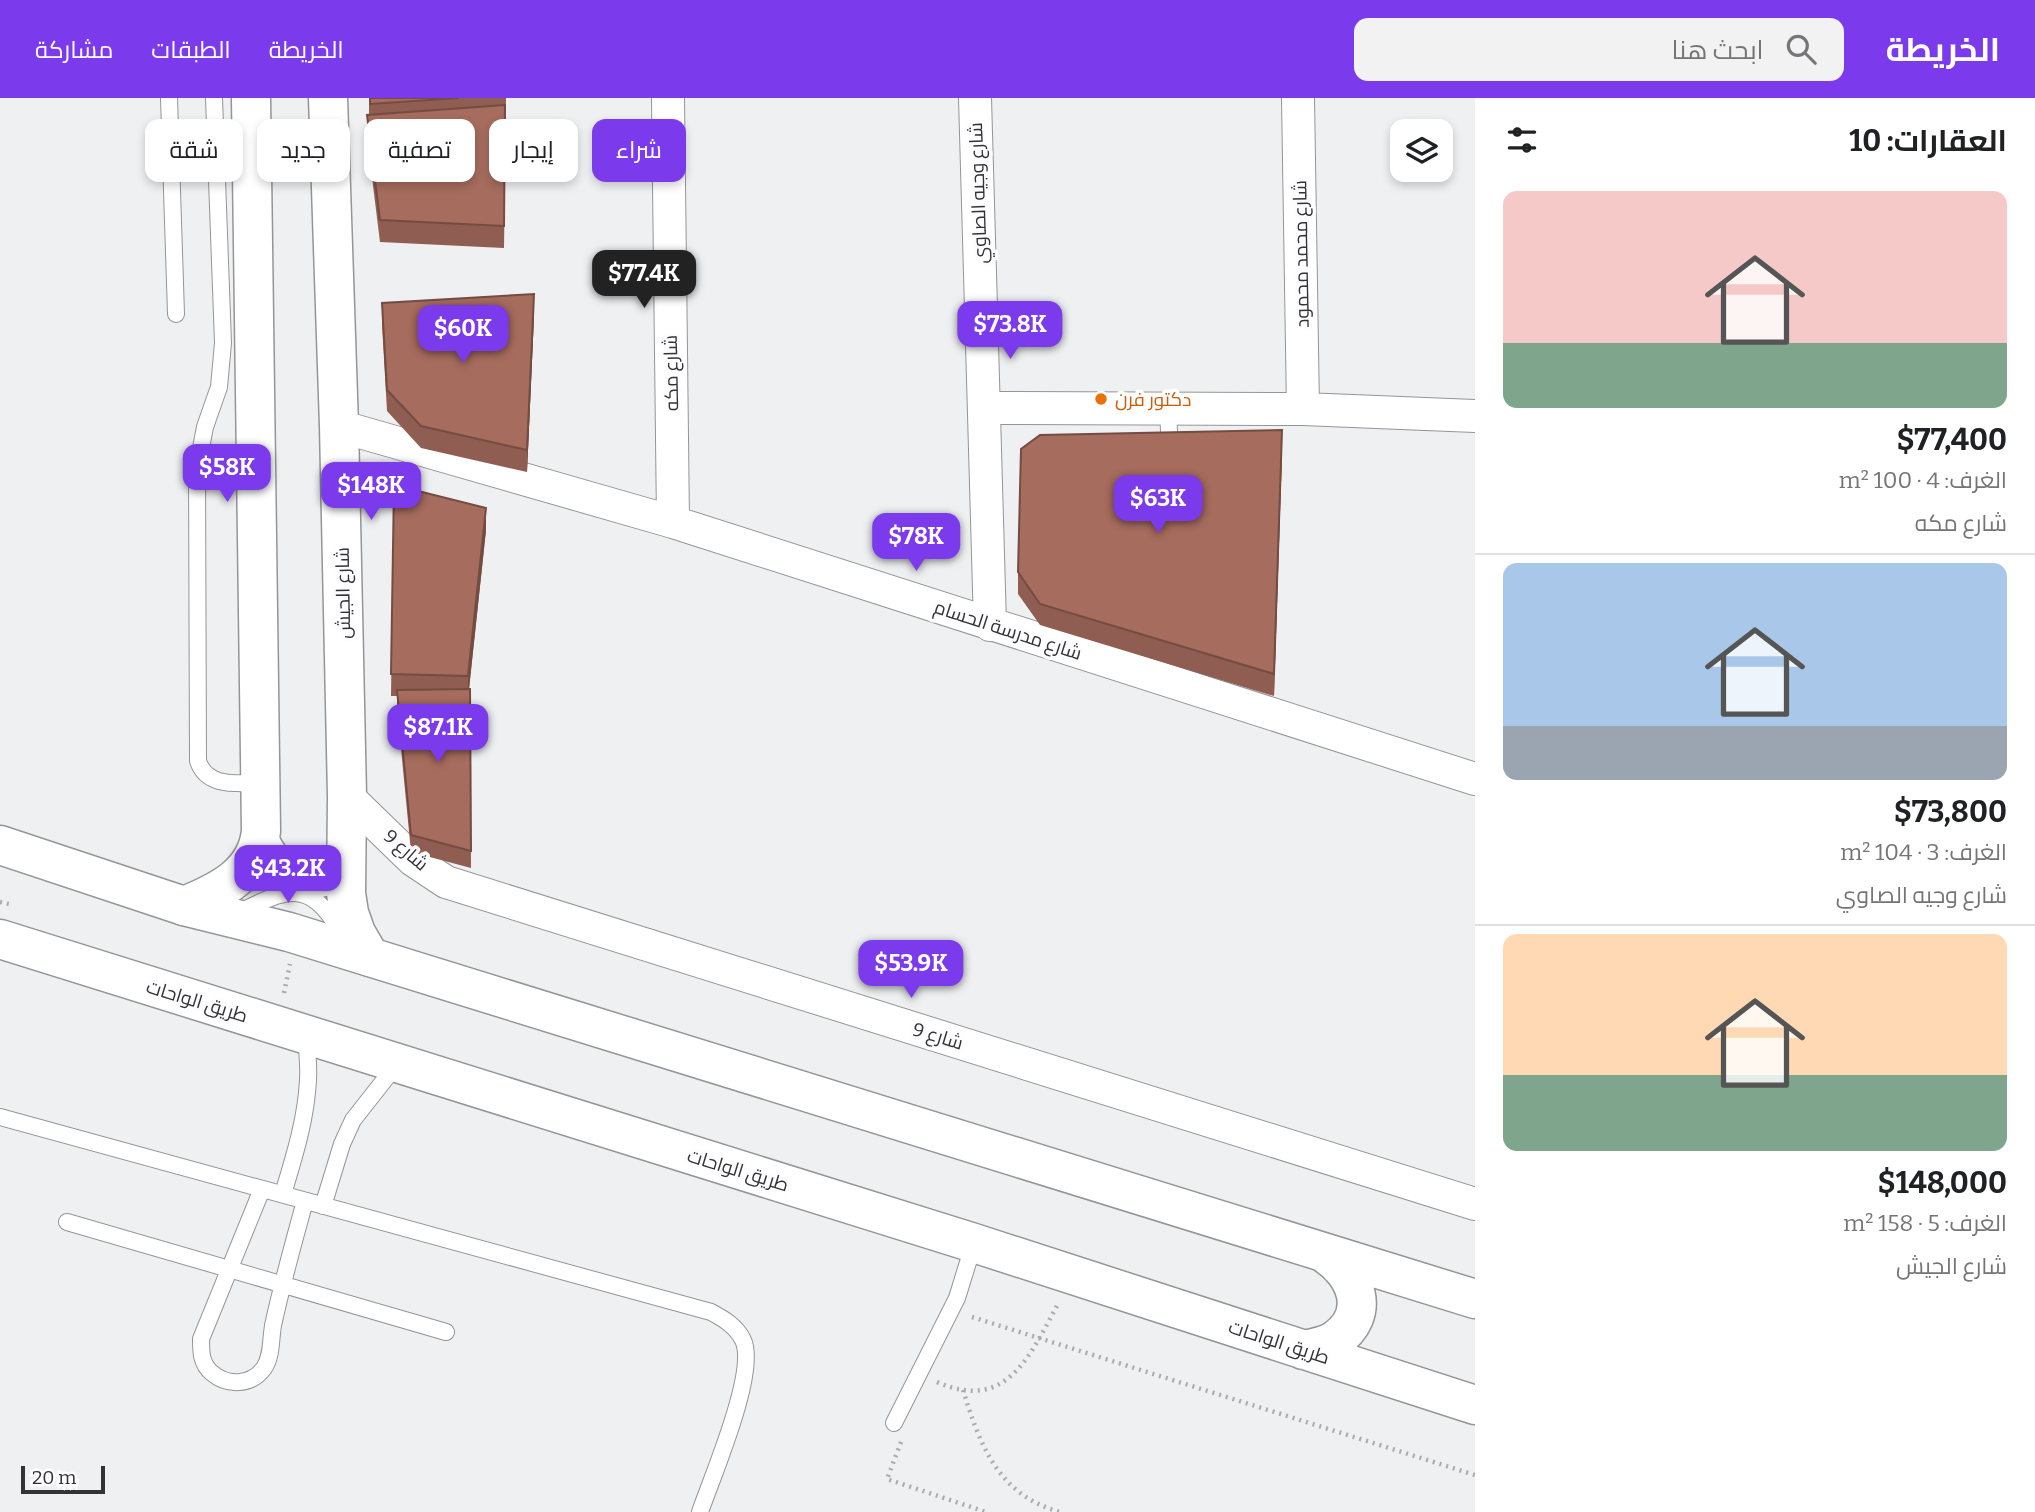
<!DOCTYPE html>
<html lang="ar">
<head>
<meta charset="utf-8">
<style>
	:root { --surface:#fff; --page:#f2f2f2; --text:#202124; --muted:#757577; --line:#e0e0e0; --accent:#7c3aed }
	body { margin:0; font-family:Bitter,Cairo,serif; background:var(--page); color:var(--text); direction:rtl; height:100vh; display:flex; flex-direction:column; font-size:26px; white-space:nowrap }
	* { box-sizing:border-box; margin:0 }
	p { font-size:23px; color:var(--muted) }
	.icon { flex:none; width:38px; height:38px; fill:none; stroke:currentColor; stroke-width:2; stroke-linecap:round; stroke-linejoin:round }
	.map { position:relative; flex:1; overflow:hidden; direction:ltr }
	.side { display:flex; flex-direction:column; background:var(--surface); width:560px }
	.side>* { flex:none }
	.top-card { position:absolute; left:21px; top:21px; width:665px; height:63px; direction:rtl; display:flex; gap:14px }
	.controls { position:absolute; left:1390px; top:21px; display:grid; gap:14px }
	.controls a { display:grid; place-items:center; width:63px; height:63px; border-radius:14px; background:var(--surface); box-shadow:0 4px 10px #0003; font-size:35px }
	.scale { position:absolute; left:21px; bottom:18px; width:84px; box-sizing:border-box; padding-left:7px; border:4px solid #333334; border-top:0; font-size:19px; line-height:24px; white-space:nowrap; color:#333334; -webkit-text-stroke:5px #fdfdff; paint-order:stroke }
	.price { position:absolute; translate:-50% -60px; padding:0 16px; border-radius:14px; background:var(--accent); color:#fff; font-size:23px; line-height:46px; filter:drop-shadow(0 2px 4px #0008) }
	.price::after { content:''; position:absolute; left:50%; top:42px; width:21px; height:16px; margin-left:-10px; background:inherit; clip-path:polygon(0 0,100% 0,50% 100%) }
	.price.current { background:#222; color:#fff }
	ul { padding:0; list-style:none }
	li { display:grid; align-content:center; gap:14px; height:371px; padding:0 28px }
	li+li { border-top:2px solid var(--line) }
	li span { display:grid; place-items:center; height:217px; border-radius:14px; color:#555 }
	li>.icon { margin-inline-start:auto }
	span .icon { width:126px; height:126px; fill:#fffc; stroke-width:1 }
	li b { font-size:30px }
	h2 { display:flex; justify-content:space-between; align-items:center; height:84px; padding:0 28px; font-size:30px }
	.pill { padding:0 24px; border-radius:14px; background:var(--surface); box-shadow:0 4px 10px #0003; font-size:24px; line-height:63px }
	.pill.current { background:var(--accent); color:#fff }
	header { display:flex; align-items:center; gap:42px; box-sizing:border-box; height:98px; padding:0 35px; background:var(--accent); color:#fff }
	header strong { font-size:33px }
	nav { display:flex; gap:38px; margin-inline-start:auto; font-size:24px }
	.search { width:490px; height:63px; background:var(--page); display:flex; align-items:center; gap:18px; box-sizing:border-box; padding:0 24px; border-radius:14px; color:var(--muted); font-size:26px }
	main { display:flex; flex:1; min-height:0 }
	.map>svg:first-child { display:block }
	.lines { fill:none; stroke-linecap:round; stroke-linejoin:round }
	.lane-casing { stroke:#959597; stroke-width:18 }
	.street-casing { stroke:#959597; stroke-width:34 }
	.secondary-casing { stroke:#959597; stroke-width:41 }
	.highway-casing { stroke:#959597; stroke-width:41 }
	.path { stroke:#aaabac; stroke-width:4.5; stroke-dasharray:2 5; stroke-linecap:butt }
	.lane { stroke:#fff; stroke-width:16 }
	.street { stroke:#fff; stroke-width:32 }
	.secondary { stroke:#fff; stroke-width:38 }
	.highway { stroke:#fff; stroke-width:38 }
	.wall { fill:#8f5d51 }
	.shaded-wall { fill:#744c42 }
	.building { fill:#a66c5e; stroke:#744c42; stroke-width:2 }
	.food-dot { fill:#e8710a; stroke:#fdfdff; stroke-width:2.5 }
	.labels { text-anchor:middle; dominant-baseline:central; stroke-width:7; stroke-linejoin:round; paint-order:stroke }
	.street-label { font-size:19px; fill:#333334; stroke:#fdfdff }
	.food-label { font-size:19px; fill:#c56008; stroke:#fdfdff; text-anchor:start }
</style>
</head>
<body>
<header>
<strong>الخريطة</strong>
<div class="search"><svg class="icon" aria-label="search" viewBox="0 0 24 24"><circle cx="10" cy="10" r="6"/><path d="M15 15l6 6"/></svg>ابحث هنا</div>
<nav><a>الخريطة</a><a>الطبقات</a><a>مشاركة</a></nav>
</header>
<main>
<section class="side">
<h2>العقارات: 10<svg class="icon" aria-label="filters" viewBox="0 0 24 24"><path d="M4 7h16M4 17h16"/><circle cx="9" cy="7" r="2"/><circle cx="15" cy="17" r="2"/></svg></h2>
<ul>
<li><span style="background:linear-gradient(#f6c9c9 70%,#7fa58c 0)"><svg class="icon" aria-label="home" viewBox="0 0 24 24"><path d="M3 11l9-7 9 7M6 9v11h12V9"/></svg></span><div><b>$77,400</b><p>الغرف: 4 · 100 m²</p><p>شارع مكه</p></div></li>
<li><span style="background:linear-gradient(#a9c7e8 75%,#9aa5b1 0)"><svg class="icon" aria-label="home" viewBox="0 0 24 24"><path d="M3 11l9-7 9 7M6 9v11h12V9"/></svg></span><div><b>$73,800</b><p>الغرف: 3 · 104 m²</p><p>شارع وجيه الصاوي</p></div></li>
<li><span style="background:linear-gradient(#ffd9b3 65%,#7fa58c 0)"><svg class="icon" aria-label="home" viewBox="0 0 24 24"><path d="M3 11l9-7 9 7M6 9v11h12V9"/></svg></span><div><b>$148,000</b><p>الغرف: 5 · 158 m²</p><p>شارع الجيش</p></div></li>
</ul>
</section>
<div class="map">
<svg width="1475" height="1414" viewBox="0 0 1475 1414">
	<rect width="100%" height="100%" fill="#eff0f1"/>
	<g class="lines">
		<g class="lane-casing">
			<path id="lane" d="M169,0L176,216
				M214,0L223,245L219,289L205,329L197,371L198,663C207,690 237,685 260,685
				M1168,311L1170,356
				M238,815C286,791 309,780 340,833
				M0,1019L711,1214C724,1221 736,1228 743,1242C758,1273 712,1379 700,1414
				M262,1091L201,1241C201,1254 201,1266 212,1275C227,1288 251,1288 264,1270C273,1257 270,1238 274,1223C283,1182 294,1143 305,1103
				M283,1096C294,1059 306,1022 308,982C309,968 307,952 306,938
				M323,1108L342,1046L353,1022L397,966
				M67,1124L446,1234
				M894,1325L957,1200L974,1145"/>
		</g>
		<g class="street-casing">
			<path id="street" d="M668,0L673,424
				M975,0L990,527
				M1298,0L1303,311
				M985,310L1303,311L1475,318
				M339,328L673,424L1475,681
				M347,698L413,762L446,784L1475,1106"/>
		</g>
		<g class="secondary-casing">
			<path id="secondary" d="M328,0L339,328L347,698L346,795L349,815L356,835L370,859
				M260,743C276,780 311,792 345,769
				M184,808C219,794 257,776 261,733L251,0"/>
		</g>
		<g class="highway-casing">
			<path id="highway" d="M0,747L184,808L289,834L1475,1201
				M0,841L974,1145L1475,1307
				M1303,1252C1314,1250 1326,1248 1335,1242C1373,1216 1356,1175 1324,1155"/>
		</g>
		<path class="path" d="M0,804L13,807
			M284,895L290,866
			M972,1219L1475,1377
			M937,1284C1007,1315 1030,1257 1058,1206
			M963,1292C980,1347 998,1397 1060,1414
			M901,1344L887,1381L986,1414"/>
		<use href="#lane" class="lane"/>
		<use href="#street" class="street"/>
		<use href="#secondary" class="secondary"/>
		<use href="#highway" class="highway"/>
	</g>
	<path class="wall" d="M369,0H506L504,150L380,144L367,39V17H369Z
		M382,205L534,218L527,374L421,350L387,313L382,226Z
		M1282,354L1274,598L1040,527L1018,496V474Z
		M394,387L486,432L469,591H470L471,770L411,754L397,609V598H391Z"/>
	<path class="shaded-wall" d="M534,196V218L527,374V352Z
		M1282,332V354L1274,598V576Z
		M486,410V432L468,600V578Z"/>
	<path class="building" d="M370,0H459L370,6Z
		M505,7L504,128L380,122L367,17Z
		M534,196L527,352L421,328L387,292L382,205Z
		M1282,332L1274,576L1040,506L1018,474L1021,351L1040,337Z
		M394,387L486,410L468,578L391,576Z
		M470,591L471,753L411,737L397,592Z"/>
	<circle class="food-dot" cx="1101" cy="301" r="7"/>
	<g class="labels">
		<g class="street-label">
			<text transform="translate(978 95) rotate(-92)">شارع وجيه الصاوي</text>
			<text transform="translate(1301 156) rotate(-91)">شارع محمد محمود</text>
			<text transform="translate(671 275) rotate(-91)">شارع مكه</text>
			<text transform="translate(343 495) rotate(-91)">شارع الجيش</text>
			<text transform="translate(1008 532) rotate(18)">شارع مدرسة الحسام</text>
			<text transform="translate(406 752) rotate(41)">شارع 9</text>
			<text transform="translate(197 903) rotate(17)">طريق الواحات</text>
			<text transform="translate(938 938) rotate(17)">شارع 9</text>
			<text transform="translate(738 1072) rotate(17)">طريق الواحات</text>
			<text transform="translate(1279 1244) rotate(18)">طريق الواحات</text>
		</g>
		<g class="food-label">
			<text x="1115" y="301">دكتور فرن</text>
		</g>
	</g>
</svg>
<div class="controls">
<a><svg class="icon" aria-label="layers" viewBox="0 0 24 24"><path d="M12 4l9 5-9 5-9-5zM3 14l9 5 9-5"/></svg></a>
</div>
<div class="scale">20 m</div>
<b class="price current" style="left:644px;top:212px">$77.4K</b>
<b class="price" style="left:1010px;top:263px">$73.8K</b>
<b class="price" style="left:463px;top:267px">$60K</b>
<b class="price" style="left:227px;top:406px">$58K</b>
<b class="price" style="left:371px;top:424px">$148K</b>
<b class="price" style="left:1158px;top:437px">$63K</b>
<b class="price" style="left:916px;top:475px">$78K</b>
<b class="price" style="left:438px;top:666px">$87.1K</b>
<b class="price" style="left:288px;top:807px">$43.2K</b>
<b class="price" style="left:911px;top:902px">$53.9K</b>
<div class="top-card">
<a class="pill current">شراء</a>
<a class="pill">إيجار</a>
<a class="pill">تصفية</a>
<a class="pill">جديد</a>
<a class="pill">شقة</a>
</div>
</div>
</main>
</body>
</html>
